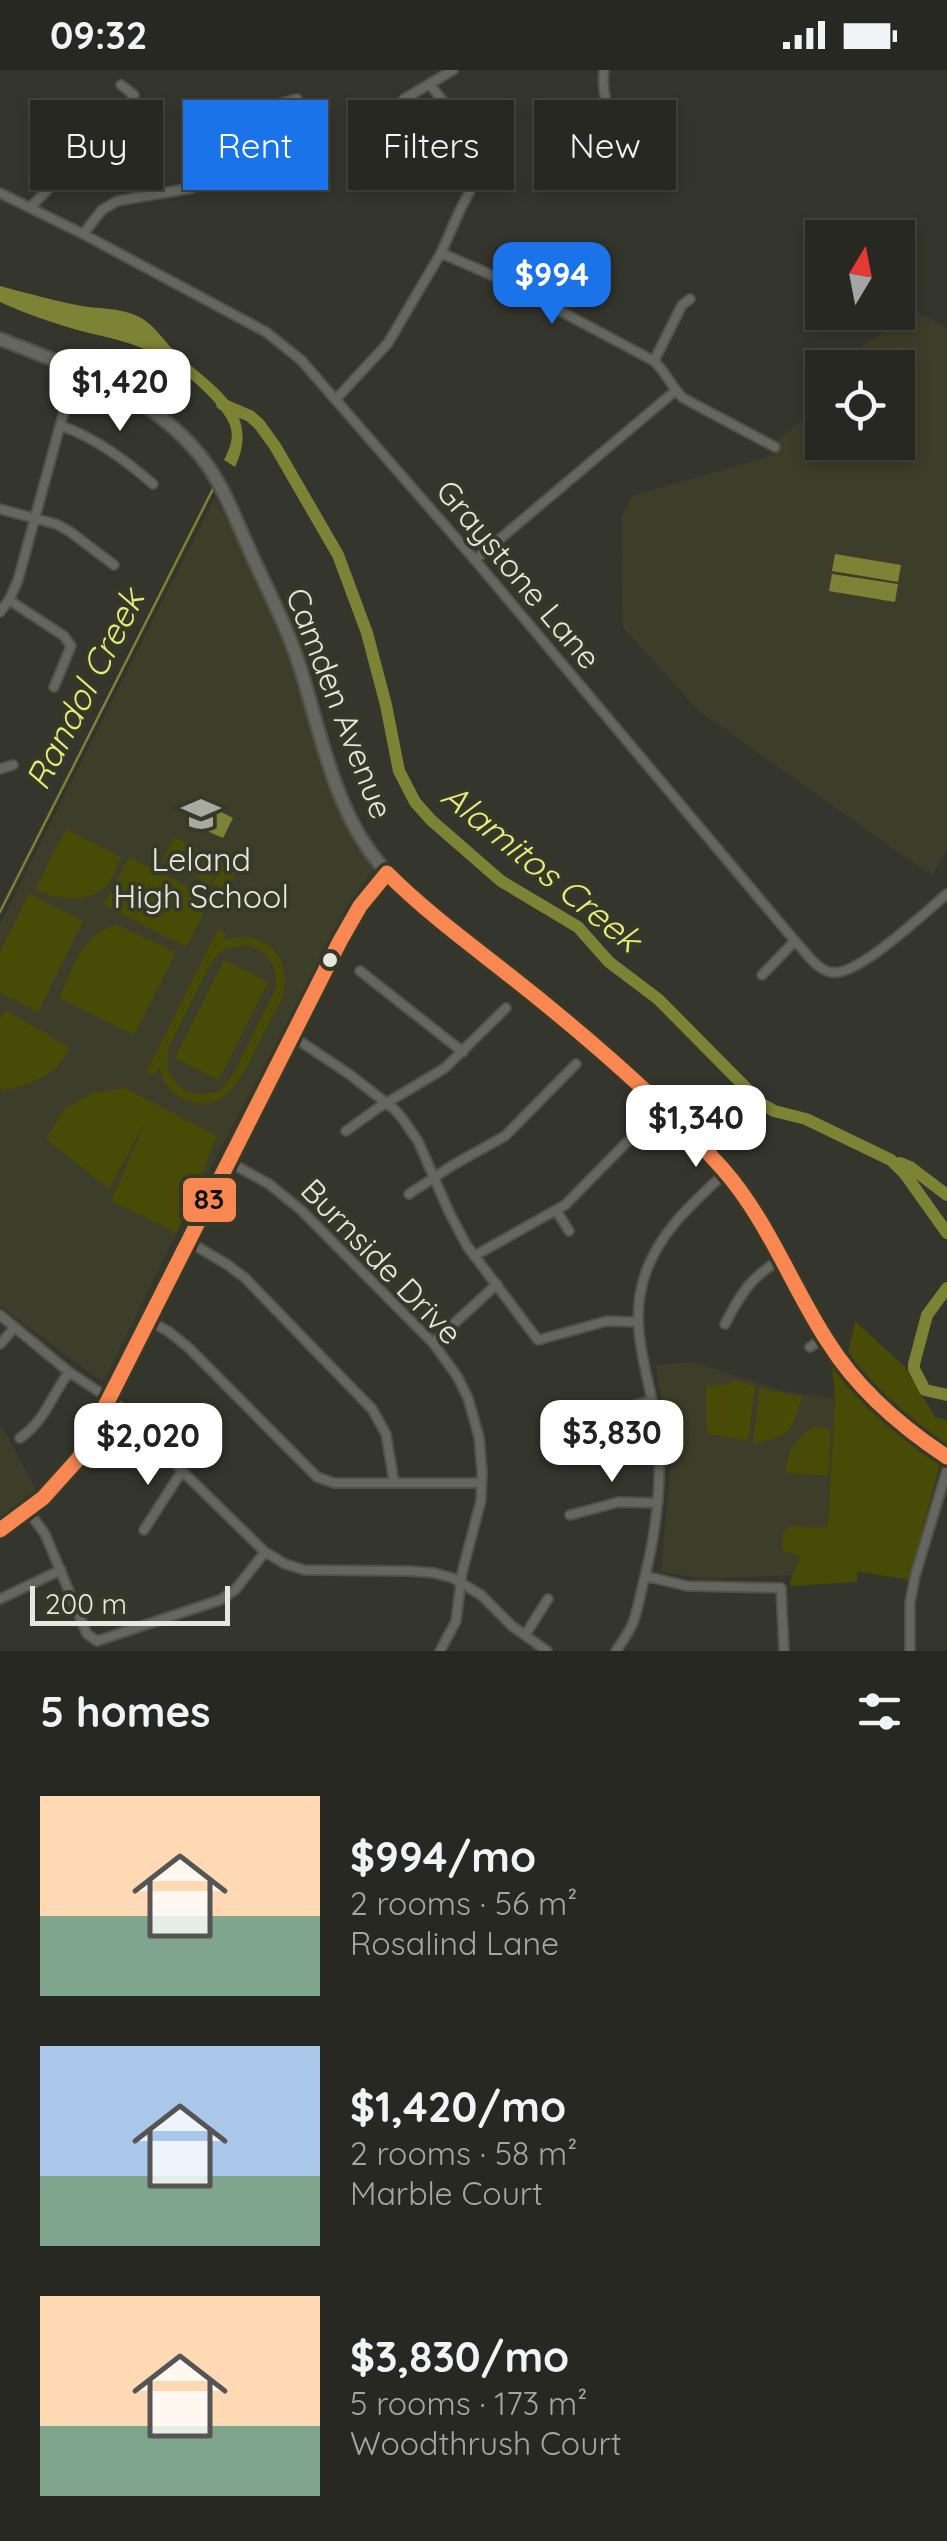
<!DOCTYPE html>
<html lang="en">
<head>
<meta charset="utf-8">
<style>
	:root { --surface:#272821; --page:#33342e; --text:#f1f3f6; --muted:#a4a6a5; --line:#43443f; --accent:#1a73e8 }
	body { margin:0; font-family:Quicksand,sans-serif; background:var(--page); color:var(--text); height:100vh; display:flex; flex-direction:column; font-size:38px; white-space:nowrap }
	* { box-sizing:border-box; margin:0 }
	p { font-size:32px; color:var(--muted) }
	.icon { flex:none; width:55px; height:55px; fill:none; stroke:currentColor; stroke-width:2; stroke-linecap:round; stroke-linejoin:round }
	.map { position:relative; height:1581px; overflow:hidden }
	.sheet { display:flex; flex-direction:column; background:var(--surface); flex:1 }
	.sheet>* { flex:none }
	.guide { position:absolute; left:30px; top:30px; width:888px; height:90px; display:flex; gap:20px }
	.needle { width:65px; rotate:10deg }
	.tools { position:absolute; left:805px; top:150px; display:grid; gap:20px }
	.tools a { display:grid; place-items:center; width:110px; height:110px; border-radius:0px; background:var(--surface); box-shadow:0 5px 15px #0003,0 0 0 2px var(--line); font-size:50px }
	.scale { position:absolute; left:30px; bottom:25px; width:200px; box-sizing:border-box; padding-left:10px; border:5px solid #e6e7dd; border-top:0; font-size:28px; line-height:35px; white-space:nowrap; color:#e6e7dd; -webkit-text-stroke:8px #373928; paint-order:stroke }
	.price { position:absolute; translate:-50% -85px; padding:0 22px; border-radius:20px; background:#fff; color:#222; font-size:32px; line-height:65px; filter:drop-shadow(0 2px 5px #0008) }
	.price::after { content:''; position:absolute; left:50%; top:60px; width:30px; height:22px; margin-left:-15px; background:inherit; clip-path:polygon(0 0,100% 0,50% 100%) }
	.price.current { background:var(--accent); color:#fff }
	ul { padding:0; list-style:none }
	li { display:flex; align-items:center; gap:30px; height:250px; padding:0 40px }
	li span { display:grid; place-items:center; flex:none; width:280px; height:200px; border-radius:0px; color:#555 }
	li>.icon { margin-inline-start:auto }
	span .icon { width:120px; height:120px; fill:#fffc; stroke-width:1 }
	li b { font-size:42px }
	h2 { display:flex; justify-content:space-between; align-items:center; height:120px; padding:0 40px; font-size:42px }
	.chip { padding:0 35px; border-radius:0px; background:var(--surface); box-shadow:0 5px 15px #0003,0 0 0 2px var(--line); font-size:35px; line-height:90px }
	.chip.current { background:var(--accent); color:#fff }
	.status { display:flex; justify-content:space-between; align-items:center; height:70px; padding:0 50px; background:var(--surface); direction:ltr }
	.status svg { height:28px; fill:currentColor }
	.map>svg:first-child { display:block }
	.built { fill:#3c3e29 }
	.green { fill:#474b06; fill-rule:evenodd }
	.water { fill:#7d8335 }
	.lines { fill:none; stroke-linecap:round; stroke-linejoin:round }
	.stream { stroke:#7d8335; stroke-width:2.5 }
	.river { stroke:#7d8335; stroke-width:12 }
	.street-casing { stroke:#505149; stroke-width:12 }
	.secondary-casing { stroke:#505149; stroke-width:16 }
	.street { stroke:#65665f; stroke-width:8 }
	.secondary { stroke:#65665f; stroke-width:11 }
	.bus-1-casing { stroke:#373928; stroke-width:22 }
	.bus-1 { stroke:#f88751; stroke-width:15 }
	.bus-dot { fill:#e6e7dd; stroke:#373928; stroke-width:4 }
	.labels { text-anchor:middle; dominant-baseline:central; stroke-width:8; stroke-linejoin:round; paint-order:stroke }
	.street-label { font-size:32px; fill:#e6e7dd; stroke:#373928 }
	.poi-label { font-size:32px; fill:#e6e7dd; stroke:#373928 }
	.water-label { font-size:35px; font-style:italic; fill:#e3ed7b; stroke:#373928 }
	.line-badge { stroke:#373928; stroke-width:4 }
	.pale-badge-label { font-size:28px; text-anchor:middle; font-weight:bold; fill:#111 }
</style>
</head>
<body>
<div class="status"><b>09:32</b><svg viewBox="0 0 49 12"><path d="M0 12V9h3v3zM5 12V6h3v6zM10 12V3h3v9zM15 12V0h3v12zM26 1h20v11H26zM47 4h2v5h-2z"/></svg></div>
<div class="map">
<svg width="947" height="1581" viewBox="0 0 947 1581">
	<rect width="100%" height="100%" fill="#34352c"/>
	<path class="built" d="M916,241L947,258V779L932,806L699,641L623,558L621,453L623,443L633,425L775,385L773,381L778,370L822,334V372H898V298L830,297Z
		M215,427L288,568L313,651L375,798L350,832L177,1163L107,1305L102,1310L98,1309L0,1236V854Z
		M693,1292L781,1320L835,1329L828,1458L806,1471L793,1505L708,1509L661,1502L671,1391L656,1295Z
		M0,1353L37,1421L18,1441L0,1450Z"/>
	<path class="green" d="M66,759L121,787C117,796 113,809 106,816C86,834 56,830 35,819Z
		M174,767L188,774L177,798L163,791Z
		M191,776L205,783L193,806L179,799Z
		M207,784L221,791L209,814L196,807Z
		M129,787L211,829L186,877L104,835Z
		M223,792L237,799L226,822L212,815Z
		M29,824L83,851L38,942L0,923V882Z
		M117,855L176,882L134,965L59,928C73,899 82,862 117,855Z
		M218,859L226,863L223,870C264,857 296,889 281,930C273,946 264,962 256,979C242,1006 227,1042 189,1031C173,1027 164,1014 159,998L154,1005L147,1001ZM246,875C269,881 279,897 275,920L233,1005L226,1015L216,1022L198,1024L186,1021L176,1013L167,998L168,979L210,894L218,884L228,878Z
		M224,890L268,912L219,1010L175,988Z
		M5,940L69,977C60,1004 29,1016 3,1020L0,1018V949Z
		M125,1018L217,1066L177,1163L111,1131L147,1049L109,1119L46,1069L65,1038L94,1023Z
		M855,1251L904,1296L935,1347L947,1350V1379C906,1359 877,1327 846,1294Z
		M836,1295L847,1313L867,1327L897,1360L941,1391L909,1510L857,1501V1512L791,1516L790,1512L800,1487L782,1480L783,1464L789,1456L828,1457L835,1329L832,1296Z
		M734,1310L755,1316L748,1370L707,1364L706,1316L729,1314Z
		M760,1318L802,1327C792,1362 789,1367 753,1373Z
		M815,1356L830,1360L828,1406L786,1403C785,1382 798,1366 815,1356Z"/>
	<path class="water" d="M0,216C27,223 54,231 82,236C100,239 118,238 135,245C155,253 164,273 180,286C215,318 261,342 235,397L224,390C230,378 235,366 229,353C219,330 177,295 155,284C132,272 106,267 81,261C53,253 26,244 0,232Z
		M835,484L901,495L898,512L832,501Z
		M832,504L898,514L895,532L829,521Z
		M217,740L233,748L223,768L207,761Z"/>
	<g class="lines">
		<path class="stream" d="M0,842L213,419"/>
		<path class="river" d="M222,334L250,346L259,354L275,376L338,485L367,563L386,635L399,701L415,732L431,750L501,811L578,857L609,892L658,929L762,1034L774,1041L806,1049L891,1090L905,1104L947,1163
			M900,1093L910,1097L947,1125
			M947,1218L927,1245L914,1294V1299L925,1320L947,1325"/>
		<g class="street-casing">
			<path id="street" d="M604,0C599,46 624,61 656,87
				M404,29L453,0
				M0,123L83,164L266,262L301,290L475,490L795,871C804,880 816,899 830,902C856,909 925,842 947,824
				M30,138L131,32L134,25L121,15
				M83,164L102,140L117,131L192,118L206,109L256,45L271,36L297,29
				M441,183L498,208L654,291C667,303 671,317 683,328L775,377
				M654,291L682,235L690,229
				M336,329L388,273L441,183L460,140L479,104L481,83L475,70L430,15
				M62,356C97,369 125,390 153,414
				M0,439L56,454L69,461L114,495
				M475,490L675,321
				M9,530L64,566L71,576L54,617
				M0,542L9,530L18,510L64,341L81,301
				M0,699L13,695
				M360,901L463,982
				M762,905L795,871
				M292,966L349,1004L394,1039L402,1048L418,1071L449,1142L467,1176L538,1270L607,1251L637,1252
				M346,1061L378,1038L445,998L506,938
				M229,1092L269,1114L301,1140L433,1273L457,1306L468,1328L479,1367L482,1402L481,1430L462,1503L456,1551L440,1581
				M409,1124L453,1095L505,1066L576,994
				M556,1140L569,1161
				M189,1172L228,1195L245,1208L372,1339L386,1364L394,1412
				M474,1186L565,1135L638,1061
				M0,1245L69,1302L110,1329L145,1358L182,1401L265,1482L285,1494L305,1500L409,1501L434,1503L453,1508L481,1525L512,1556L547,1581
				M149,1251L168,1261L189,1278L317,1407L334,1413H481
				M725,1254C741,1223 751,1207 781,1189
				M433,1273L497,1214
				M0,1274L14,1258
				M810,1277L825,1267
				M571,1354L652,1330
				M20,1368C46,1350 51,1326 69,1302
				M29,1442L45,1464L87,1564L97,1571L220,1530L235,1520L265,1482
				M570,1445L619,1432L658,1433
				M144,1460L182,1401
				M645,1506L687,1516L781,1518L784,1581
				M0,1529L61,1500
				M525,1565L548,1529
				M616,1581C621,1573 628,1564 632,1555C637,1544 639,1530 642,1518C657,1461 665,1403 655,1345C646,1296 628,1251 646,1202C661,1160 694,1132 726,1102
				M910,1581V1533L915,1506L947,1400"/>
		</g>
		<g class="secondary-casing">
			<path id="secondary" d="M0,269C77,299 161,327 210,399C228,426 239,458 253,488C271,527 291,565 303,607C321,666 334,732 371,783C410,836 468,873 519,912C554,939 586,968 618,996C655,1030 694,1064 726,1102C775,1161 799,1237 845,1297C873,1334 909,1362 947,1387
				M0,1460C33,1441 55,1417 79,1388L340,871L360,836L387,803"/>
		</g>
		<use href="#street" class="street"/>
		<use href="#secondary" class="secondary"/>
		<g class="bus-1-casing">
			<path id="bus-1" d="M0,1460L43,1428L79,1388L340,871L360,836L387,803C425,841 467,872 509,905C584,964 658,1027 722,1098C768,1150 791,1215 828,1272C858,1320 900,1356 947,1387"/>
		</g>
		<use href="#bus-1" class="bus-1"/>
	</g>
	<defs>
		<g id="school-bare" transform="scale(3)"><path d="M0-5L7-2L0 1L-7-2ZM-4 1L0 2.5L4 1V4Q0 6-4 4Z" fill="#a8a99f" stroke="#373928" stroke-width="2.5" paint-order="stroke"/></g>
	</defs>
	<g fill-rule="evenodd">
		<use href="#school-bare" x="201" y="744"/>
	</g>
	<circle class="bus-dot" cx="330" cy="890" r="9"/>
	<g class="labels">
		<g class="street-label">
			<text transform="translate(519 504) rotate(50)">Graystone Lane</text>
			<text transform="translate(340 633) rotate(69)">Camden Avenue</text>
			<text transform="translate(382 1191) rotate(46)">Burnside Drive</text>
		</g>
		<g class="poi-label">
			<text x="201" y="789">Leland<tspan x="201" dy="37">High School</tspan></text>
		</g>
		<g class="water-label">
			<text transform="translate(84 619) rotate(-63)">Randol Creek</text>
			<text transform="translate(542 797) rotate(39)">Alamitos Creek</text>
		</g>
	</g>
	<rect class="line-badge" x="181" y="1106" width="57" height="48" rx="10" fill="#f88751"/>
	<g class="pale-badge-label">
		<text x="209" y="1139">83</text>
	</g>
</svg>
<div class="tools">
<a><svg class="needle" viewBox="-14 -14 28 28"><path d="M0-13l5 13h-10z" fill="#e53935"/><path d="M0 13l5-13h-10z" fill="#a4a6a5"/></svg></a>
<a><svg class="icon" aria-label="locate" viewBox="0 0 24 24"><circle cx="12" cy="12" r="6"/><path d="M12 2v4M12 18v4M2 12h4M18 12h4"/></svg></a>
</div>
<div class="scale">200 m</div>
<b class="price current" style="left:552px;top:257px">$994</b>
<b class="price" style="left:120px;top:364px">$1,420</b>
<b class="price" style="left:696px;top:1100px">$1,340</b>
<b class="price" style="left:612px;top:1415px">$3,830</b>
<b class="price" style="left:148px;top:1418px">$2,020</b>
<div class="guide">
<a class="chip">Buy</a>
<a class="chip current">Rent</a>
<a class="chip">Filters</a>
<a class="chip">New</a>
</div>
</div>
<section class="sheet">
<h2>5 homes<svg class="icon" aria-label="filters" viewBox="0 0 24 24"><path d="M4 7h16M4 17h16"/><circle cx="9" cy="7" r="2"/><circle cx="15" cy="17" r="2"/></svg></h2>
<ul>
<li><span style="background:linear-gradient(#ffd9b3 60%,#7fa58c 0)"><svg class="icon" aria-label="home" viewBox="0 0 24 24"><path d="M3 11l9-7 9 7M6 9v11h12V9"/></svg></span><div><b>$994/mo</b><p>2 rooms · 56 m²</p><p>Rosalind Lane</p></div></li>
<li><span style="background:linear-gradient(#a9c7e8 65%,#7fa58c 0)"><svg class="icon" aria-label="home" viewBox="0 0 24 24"><path d="M3 11l9-7 9 7M6 9v11h12V9"/></svg></span><div><b>$1,420/mo</b><p>2 rooms · 58 m²</p><p>Marble Court</p></div></li>
<li><span style="background:linear-gradient(#ffd9b3 65%,#7fa58c 0)"><svg class="icon" aria-label="home" viewBox="0 0 24 24"><path d="M3 11l9-7 9 7M6 9v11h12V9"/></svg></span><div><b>$3,830/mo</b><p>5 rooms · 173 m²</p><p>Woodthrush Court</p></div></li>
</ul>
</section>
</body>
</html>
